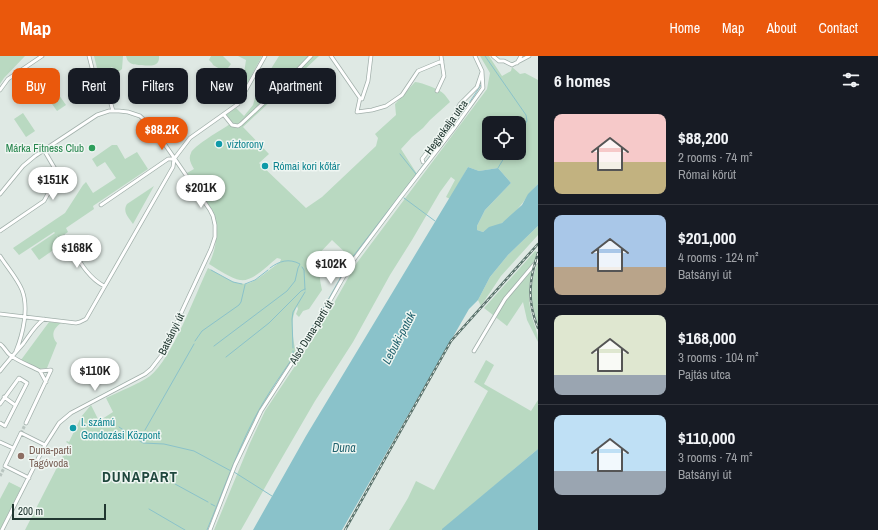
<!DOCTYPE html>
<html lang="en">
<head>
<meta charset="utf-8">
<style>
	:root { --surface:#171b24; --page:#20242c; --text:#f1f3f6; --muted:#9ea1a6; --line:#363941; --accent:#ea580c }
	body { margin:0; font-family:"Archivo Narrow",sans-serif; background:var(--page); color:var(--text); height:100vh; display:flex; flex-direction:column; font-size:15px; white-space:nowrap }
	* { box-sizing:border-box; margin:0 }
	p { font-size:13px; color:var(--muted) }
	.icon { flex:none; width:22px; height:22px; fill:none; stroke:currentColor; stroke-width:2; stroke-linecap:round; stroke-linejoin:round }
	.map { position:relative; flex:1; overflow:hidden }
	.sheet { display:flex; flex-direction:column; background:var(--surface); width:340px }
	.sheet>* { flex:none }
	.top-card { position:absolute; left:12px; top:12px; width:380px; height:36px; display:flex; gap:8px }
	.controls { position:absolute; left:482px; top:60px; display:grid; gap:8px }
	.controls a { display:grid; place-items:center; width:44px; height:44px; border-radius:8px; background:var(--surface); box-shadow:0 2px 6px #0003; font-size:20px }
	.scale { position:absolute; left:12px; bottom:10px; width:94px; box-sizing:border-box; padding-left:4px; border:2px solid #213731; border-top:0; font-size:11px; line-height:14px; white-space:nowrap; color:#213731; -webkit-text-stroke:3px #eff6f2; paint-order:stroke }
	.price { position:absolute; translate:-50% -34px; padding:0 9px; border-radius:14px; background:#fff; color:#222; font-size:13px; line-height:26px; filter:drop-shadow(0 1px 2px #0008) }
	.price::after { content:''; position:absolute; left:50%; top:24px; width:12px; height:9px; margin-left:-6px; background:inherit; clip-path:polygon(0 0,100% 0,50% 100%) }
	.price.on { background:var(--accent); color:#fff }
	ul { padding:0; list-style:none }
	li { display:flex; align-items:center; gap:12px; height:100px; padding:0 16px }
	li+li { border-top:1px solid var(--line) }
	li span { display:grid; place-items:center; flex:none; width:112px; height:80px; border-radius:8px; color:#555 }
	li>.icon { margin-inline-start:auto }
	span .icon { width:48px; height:48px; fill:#fffc; stroke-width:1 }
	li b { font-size:17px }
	h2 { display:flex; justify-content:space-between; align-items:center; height:48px; padding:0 16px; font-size:17px }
	.chip { padding:0 14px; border-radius:8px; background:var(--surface); box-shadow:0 2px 6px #0003; font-size:14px; line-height:36px }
	.chip.on { background:var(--accent); color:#fff }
	header { display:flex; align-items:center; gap:24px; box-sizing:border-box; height:56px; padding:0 20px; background:var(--accent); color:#fff }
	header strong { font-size:19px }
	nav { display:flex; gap:22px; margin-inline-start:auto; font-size:14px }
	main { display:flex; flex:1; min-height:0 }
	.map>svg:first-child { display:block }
	.green { fill:#b9d9c1; fill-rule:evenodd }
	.water { fill:#8ac2ca }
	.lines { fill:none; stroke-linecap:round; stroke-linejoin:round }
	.stream { stroke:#8ac2ca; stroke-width:1 }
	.street-tunnel { stroke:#b9c5c0; stroke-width:3; stroke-dasharray:3 1.5; stroke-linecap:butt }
	.street-casing { stroke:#a2b0ab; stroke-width:4.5 }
	.street { stroke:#fff; stroke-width:3 }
	.rail-casing { stroke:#5b736c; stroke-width:2.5 }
	.rail { stroke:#eff6f2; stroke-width:1; stroke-dasharray:3; stroke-linecap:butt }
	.culture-dot { fill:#0f9aa8; stroke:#eff6f2; stroke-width:1.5 }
	.leisure-dot { fill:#2e9e5b; stroke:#eff6f2; stroke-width:1.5 }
	.education-dot { fill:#8d6e63; stroke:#eff6f2; stroke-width:1.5 }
	.labels { text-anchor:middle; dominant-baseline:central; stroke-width:3; stroke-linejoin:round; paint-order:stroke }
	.street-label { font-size:11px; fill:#213731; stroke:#eff6f2 }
	.culture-label { font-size:11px; fill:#0d838f; stroke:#eff6f2; text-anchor:start }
	.leisure-label { font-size:11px; fill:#27864d; stroke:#eff6f2; text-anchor:end }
	.education-label { font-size:11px; fill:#785e54; stroke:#eff6f2; text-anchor:start }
	.water-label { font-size:12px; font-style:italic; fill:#21626e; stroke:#eff6f2 }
	.district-label { font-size:15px; font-weight:bold; letter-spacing:1px; fill:#1f473d; stroke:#eff6f2 }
</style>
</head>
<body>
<header>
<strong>Map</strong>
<nav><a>Home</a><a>Map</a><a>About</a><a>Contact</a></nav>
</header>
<main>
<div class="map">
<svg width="538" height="474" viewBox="0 0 538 474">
	<rect width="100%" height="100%" fill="#dfe9e4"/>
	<path class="green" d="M0,0H25L4,22L0,28Z
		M94,0H123L122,13L117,17L112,11L99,20Z
		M126,0H159C160,11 150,10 142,9C138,9 132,9 129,6C127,4 127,3 126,0Z
		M211,0H223L231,8L225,16L213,9L212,7L209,4Z
		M238,0H262L241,39L236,37L244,17L246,4Z
		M279,0H319L243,71L269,98L259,107L306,152L322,141L376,90L378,82L375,78L396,59L395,48L415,26C423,27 439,33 444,38C446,40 448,43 450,46L430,64L423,72L412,81L401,93L417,118L352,203L332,184L315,202H320L323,208C318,218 320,224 322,234L309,253L303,255L299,261L296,258L298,253L297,250C289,266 293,281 296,298L273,331L248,380L207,474H25L69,388L66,386L67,385L69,386L81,361L91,349L99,365L113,356L106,342C120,335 137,329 150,320C172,303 195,239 208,212C248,235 244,233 280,206L281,203L277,202C268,209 253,226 240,224C232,223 217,213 209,208C227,170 208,147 187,117L194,113C191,108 188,103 191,97C193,90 223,73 230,68L225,59L236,52L244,60L253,49L257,35Z
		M480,0H489L502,20L511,15L512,11L520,18L525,17L538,24V128C526,140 518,157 502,167C496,171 490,170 483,176L477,174V170L485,154L511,127L498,112L479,115L468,111L450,143L446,141L455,124L451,121L440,136L412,184L390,219L353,286L315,345L272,419L241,474H214L250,387L265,355L317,277L356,208L487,33L490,17ZM489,67H519V97H489Z
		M54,32L66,49L57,55L45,38Z
		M23,57L35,75L26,81L14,63Z
		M112,89H117L125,103L137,96L148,113L93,150L94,153L66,172L68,176L59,182L56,179L62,188L39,204L31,193L55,177L54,176L19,199L13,192L65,157L83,129L86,126L93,137L116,122L105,106L97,111L92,103Z
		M154,130L133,168C129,162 122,156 127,148Z
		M538,170V179L501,220L481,250L478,244L490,221L508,199Z
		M535,195L537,196C531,216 526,235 531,256C533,268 538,274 538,286L527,264L523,246L507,270L484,252Z
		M538,206V268C530,245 529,229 538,206Z
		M49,266L61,267C54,272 50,279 57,287L47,312L39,313L21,304Z
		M486,304L494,309L484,328L531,355L538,344V393L442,474H389L408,442L416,425L434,434L488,335L474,326Z
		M9,426L21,432L0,474V443Z"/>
	<path class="water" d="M468,111L479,115L498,112L511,127L485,154L477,170V174L483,176L489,171L502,167L522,149L528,138L538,128V170L508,199L490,221L478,244L469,253L342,474H253L306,380Z
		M538,393V474H442V473Z"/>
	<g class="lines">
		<path class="stream" d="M485,0L526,59L527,65L519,77
			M456,67L481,29
			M400,98L416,118
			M498,112L507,97
			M404,142L435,165
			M351,203L454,69
			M319,208L341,220
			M302,211L304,214L305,234
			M211,214L233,226L242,228
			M245,228L255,224L268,214
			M195,285L202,275L239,249L241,246L245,229
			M214,290L287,235L295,225L298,212L300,208C289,202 279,205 270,212
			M293,292L292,263L293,256L305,236
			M293,300V295
			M226,301L269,267L301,235L305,233
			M119,371L143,387L164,388L194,395L231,415
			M145,374L194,288
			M234,416L272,440
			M175,428L208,446
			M211,448L215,450
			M149,453L185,474
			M207,474C222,438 235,400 253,365C267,337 286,313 303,286C320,259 335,232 350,204"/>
		<path class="street-tunnel" d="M21,377L26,367
			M0,420L5,410"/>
		<g class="street-casing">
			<path id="street" d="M89,0L94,20L109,41L113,55
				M331,0L360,42
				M493,0L499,5H504L512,9L529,0
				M517,7L521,0
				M0,34L8,23L42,0
				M437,35L444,20L441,0
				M360,42L357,56L372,54L386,50L402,39L418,15L442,5
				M362,43L368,25L371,0
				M224,59L232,69L238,70L241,68L286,26L311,0
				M423,106L422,103L453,62L460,48L477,31L482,16
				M0,138L23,110L35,100L97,59L109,55H119L128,56L140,60L155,74L210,154L213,160L215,169V181L211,193L161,300L151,313L145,318L71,357L59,367L45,389L2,474
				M101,149L168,103H174
				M0,175L44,145L57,121L58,118L44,94
				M64,181C76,198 85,220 104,230
				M0,200C7,211 17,222 22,234C29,252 23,278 16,295
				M0,258L76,267L80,266L86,263L173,111L174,103L190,82L238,48L265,0
				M0,288C4,290 6,296 10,299C19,306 31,310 40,315
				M474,295L505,243L538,204
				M0,315C7,306 15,297 23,288C29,280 35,269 44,263
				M4,341L15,349
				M0,348L19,322L27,327L5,370L0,367
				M26,367L51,314L40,315L46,326
				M0,386L13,392
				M29,422L5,410L21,377L45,389
				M210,474L235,409L261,355L314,273L352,206L400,142L455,71L483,32L482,15L475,0"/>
		</g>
		<use href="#street" class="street"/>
		<g class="rail-casing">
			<path id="rail" d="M538,197C529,224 527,245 538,272
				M345,474L451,285L538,188"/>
		</g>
		<use href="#rail" class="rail"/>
	</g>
	<g class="culture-dot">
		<circle cx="219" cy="88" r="4"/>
		<circle cx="265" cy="110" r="4"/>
		<circle cx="73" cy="372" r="4"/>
	</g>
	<circle class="leisure-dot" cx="92" cy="92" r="4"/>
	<circle class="education-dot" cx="21" cy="400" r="4"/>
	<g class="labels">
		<g class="street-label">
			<text transform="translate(446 71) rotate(-54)">Hegyekalja utca</text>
			<text transform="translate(311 276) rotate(-58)">Alsó Duna-parti út</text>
			<text transform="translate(171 278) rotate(-64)">Batsányi út</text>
		</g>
		<g class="culture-label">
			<text x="227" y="88">víztorony</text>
			<text x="273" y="110">Római kori kőtár</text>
			<text x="81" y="366">I. számú<tspan x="81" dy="13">Gondozási Központ</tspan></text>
		</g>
		<g class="leisure-label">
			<text x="84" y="92">Márka Fitness Club</text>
		</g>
		<g class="education-label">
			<text x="29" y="394">Duna-parti<tspan x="29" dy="13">Tagóvoda</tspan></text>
		</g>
		<g class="water-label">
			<text transform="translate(399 282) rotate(-62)">Lebuki-patak</text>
			<text x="344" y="392">Duna</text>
		</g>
		<g class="district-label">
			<text x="140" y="420">DUNAPART</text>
		</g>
	</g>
</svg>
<div class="controls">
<a><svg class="icon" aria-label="locate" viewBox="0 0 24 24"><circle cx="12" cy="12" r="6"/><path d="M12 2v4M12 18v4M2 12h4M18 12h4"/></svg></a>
</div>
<div class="scale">200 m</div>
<b class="price on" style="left:162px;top:95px">$88.2K</b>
<b class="price" style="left:53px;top:145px">$151K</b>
<b class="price" style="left:201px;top:153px">$201K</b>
<b class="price" style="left:77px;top:213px">$168K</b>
<b class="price" style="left:331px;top:229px">$102K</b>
<b class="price" style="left:95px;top:336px">$110K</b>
<div class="top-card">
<a class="chip on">Buy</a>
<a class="chip">Rent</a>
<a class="chip">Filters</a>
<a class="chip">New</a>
<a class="chip">Apartment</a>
</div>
</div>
<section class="sheet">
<h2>6 homes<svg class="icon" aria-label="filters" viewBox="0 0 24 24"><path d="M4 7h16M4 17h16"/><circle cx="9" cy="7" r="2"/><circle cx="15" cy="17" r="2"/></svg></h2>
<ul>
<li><span style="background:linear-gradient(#f6c9c9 60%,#c2b280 0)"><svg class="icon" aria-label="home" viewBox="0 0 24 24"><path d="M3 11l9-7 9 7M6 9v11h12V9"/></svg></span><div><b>$88,200</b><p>2 rooms · 74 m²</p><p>Római körút</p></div></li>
<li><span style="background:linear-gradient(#a9c7e8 65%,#b9a48a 0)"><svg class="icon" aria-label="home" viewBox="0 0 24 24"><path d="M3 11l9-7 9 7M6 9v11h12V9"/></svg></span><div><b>$201,000</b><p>4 rooms · 124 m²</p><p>Batsányi út</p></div></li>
<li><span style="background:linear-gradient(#dfe7d0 75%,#9aa5b1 0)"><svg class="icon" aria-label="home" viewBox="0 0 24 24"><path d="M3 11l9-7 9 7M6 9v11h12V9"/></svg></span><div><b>$168,000</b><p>3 rooms · 104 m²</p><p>Pajtás utca</p></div></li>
<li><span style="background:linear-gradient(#bfe0f5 70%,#9aa5b1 0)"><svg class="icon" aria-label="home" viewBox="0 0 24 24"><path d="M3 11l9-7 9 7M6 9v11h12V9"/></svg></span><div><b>$110,000</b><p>3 rooms · 74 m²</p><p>Batsányi út</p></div></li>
</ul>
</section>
</main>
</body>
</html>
